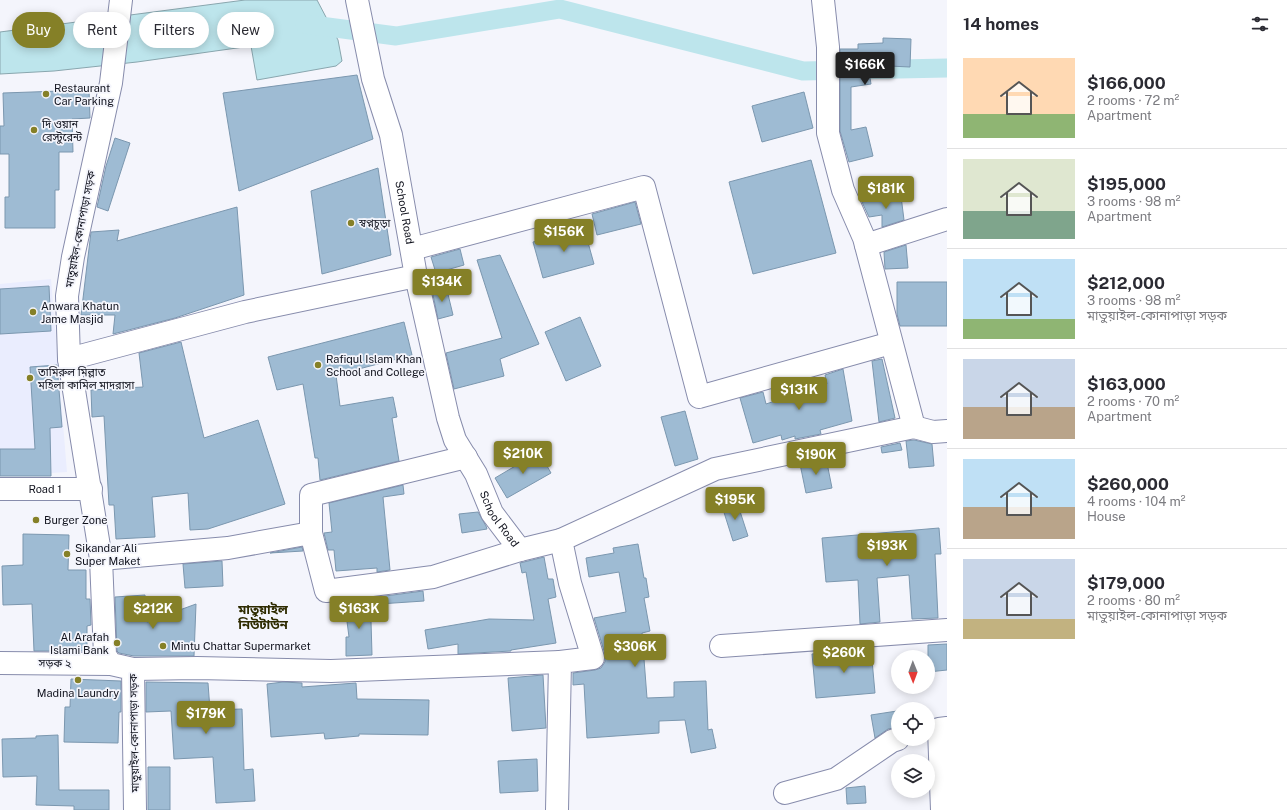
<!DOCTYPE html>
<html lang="en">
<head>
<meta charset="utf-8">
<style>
	:root { --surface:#fff; --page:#f2f2f3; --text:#2b2b33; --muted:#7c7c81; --line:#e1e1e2; --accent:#858027 }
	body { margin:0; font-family:"Public Sans","Noto Sans Bengali",sans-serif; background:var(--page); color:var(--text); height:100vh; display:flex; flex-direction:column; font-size:15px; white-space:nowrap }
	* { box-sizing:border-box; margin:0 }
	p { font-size:13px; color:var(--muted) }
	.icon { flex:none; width:22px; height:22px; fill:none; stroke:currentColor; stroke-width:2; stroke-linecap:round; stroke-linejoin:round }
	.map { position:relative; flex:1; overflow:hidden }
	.drawer { display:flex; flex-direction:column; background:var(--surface); width:340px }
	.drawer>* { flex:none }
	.top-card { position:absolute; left:12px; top:12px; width:380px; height:36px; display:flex; gap:8px }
	.needle { width:26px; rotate:179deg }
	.tools { position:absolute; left:891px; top:650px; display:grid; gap:8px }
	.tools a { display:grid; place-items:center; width:44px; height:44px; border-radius:50%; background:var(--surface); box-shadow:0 2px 10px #0003; font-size:20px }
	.price { position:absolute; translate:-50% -34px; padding:0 9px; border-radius:4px; background:var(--accent); color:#fff; font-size:13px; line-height:26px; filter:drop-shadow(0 1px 2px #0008) }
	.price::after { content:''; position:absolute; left:50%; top:24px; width:12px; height:9px; margin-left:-6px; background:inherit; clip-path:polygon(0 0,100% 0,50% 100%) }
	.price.selected { background:#222; color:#fff }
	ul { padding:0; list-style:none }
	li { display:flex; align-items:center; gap:12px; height:100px; padding:0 16px }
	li+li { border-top:1px solid var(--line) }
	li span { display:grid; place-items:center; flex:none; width:112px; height:80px; border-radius:0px; color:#555 }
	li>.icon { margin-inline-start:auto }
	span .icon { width:48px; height:48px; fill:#fffc; stroke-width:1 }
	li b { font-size:17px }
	h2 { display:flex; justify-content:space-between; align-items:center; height:48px; padding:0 16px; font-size:17px }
	.pill { padding:0 14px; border-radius:18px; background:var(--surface); box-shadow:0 2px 10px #0003; font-size:14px; line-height:36px }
	.pill.selected { background:var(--accent); color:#fff }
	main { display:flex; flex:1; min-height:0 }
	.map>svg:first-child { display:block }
	.built { fill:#eaedfe }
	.water { fill:#bde5ec; stroke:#89a6ae }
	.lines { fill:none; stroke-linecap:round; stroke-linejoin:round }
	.canal { stroke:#bde5ec; stroke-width:19 }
	.building { fill:#9ebbd3; stroke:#7b97af }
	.minor-casing { stroke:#878cac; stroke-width:24 }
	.major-casing { stroke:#878cac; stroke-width:24 }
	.minor { stroke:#fff; stroke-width:22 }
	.major { stroke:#fff; stroke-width:22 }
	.poi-dot { fill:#858027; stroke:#f4f5fc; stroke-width:1.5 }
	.labels { text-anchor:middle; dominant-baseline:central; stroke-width:3.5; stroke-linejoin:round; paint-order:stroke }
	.poi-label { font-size:11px; fill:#10121d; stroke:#f4f5fc; text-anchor:start }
	.street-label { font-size:11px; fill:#10121d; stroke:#f4f5fc }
	.quarter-label { font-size:13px; font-weight:bold; fill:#2e2b00; stroke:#f4f5fc }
</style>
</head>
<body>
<main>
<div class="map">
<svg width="947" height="810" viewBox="0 0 947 810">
	<rect width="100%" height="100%" fill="#f4f5fc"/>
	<path class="built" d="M51,279L67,472L0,476V284Z"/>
	<path class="water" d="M245,0H317L338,40L342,61L336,66L257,80L251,46L137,62L54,71L0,74V32Z"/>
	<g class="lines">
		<path class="canal" d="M305,24L396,36L560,9L803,71L947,68"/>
	</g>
	<path class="building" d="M883,38L911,39L910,67L868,65L871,84L851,87V130L866,127L873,156L849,162L840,131V49H858V44L883,43Z
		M357,75L373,139L239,191L223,93Z
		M89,90L90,118L72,119L73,152H59V190H55V228H5V197H9V154H0V126H4L3,93Z
		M804,92L813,128L762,142L752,106Z
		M115,138L130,143L108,211L97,207L106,166Z
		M811,160L836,253L753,274L729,182Z
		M378,168L391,255L322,274L311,191Z
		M901,196L904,220L882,227V215L869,217L862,202Z
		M635,202L641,224L597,235L592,214Z
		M237,207L244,295L175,318L113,334L115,315H81L91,232L119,230L117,241Z
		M584,228L594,264L543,278L533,242Z
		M906,245L908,268L885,269L884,252Z
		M460,249L464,265L436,273L431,257Z
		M500,255L539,344L500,359L504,376L454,389L446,353L502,338L477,260Z
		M897,282H947V326H900L897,314Z
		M49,286L51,331L0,334V289Z
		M446,286L453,315L438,319L432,290Z
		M580,317L601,366L566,381L545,332Z
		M404,322L412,355L336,375L340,406L393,397L397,417L392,418L399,461L320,480L318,458H315L303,384L277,390L268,357Z
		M181,342L204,438L258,420L285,504L208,529L190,530L188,493L152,497L155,537L116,539L114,505H109L104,416L92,417L91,390L143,387L139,353Z
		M882,359L895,418L879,422L872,361Z
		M57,365L62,427L50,428L51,476H0V449H35L30,367Z
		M843,369L852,421L820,430L821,434L795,439V436L782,440L781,435L753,443L740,398L763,392L766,404L827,384L825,375Z
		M685,411L698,459L675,466L661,417Z
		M914,440L932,444L934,466L909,468L906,441Z
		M900,443L902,450L882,453L881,447Z
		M539,452L551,473L507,498L495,478Z
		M826,458L832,488L806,493L800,464Z
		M403,485L404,494L383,497L390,570L377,572V568L336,571L334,550H328L324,533L332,532L329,503Z
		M737,502L748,536L733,541L722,506Z
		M478,512L486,526L487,529L462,533L459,514Z
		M939,528L941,554H935L938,618L912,619L909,575L877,578L880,622L860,624L858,580L826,582L822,538Z
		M23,534L69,535L68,570H86V599H90L91,625L87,626V651H34L32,604L3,605L2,566L23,565Z
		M638,544L644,578H646L649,597L644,598L650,631L642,633L647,698L674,697V682L706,681L708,730L712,729L716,748L691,753L685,720L659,721V733L587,738L584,684L573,685V673L595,670L601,668L605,662V654L594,618L626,612L619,572L589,577L586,558L614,553L613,548Z
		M302,547L303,551L270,553Z
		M544,557L548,579H553L556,597L548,599L556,643L511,650V651L458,654V644L428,649L425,630L489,619L534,620L526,572L522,573L520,563Z
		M222,561L223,586L185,588L183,564Z
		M423,591L424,601L379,604L378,597Z
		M145,595L147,622L196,604L194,656H134L119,653L117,651L115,597Z
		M370,602L372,621H371L372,655L346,656V637H349L345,606Z
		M947,644V670L928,672V645Z
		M871,649L875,693L816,698L812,654Z
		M543,675L546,728L512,731L508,678Z
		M71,679L121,681V712H119L118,743L64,742L65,707H70Z
		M146,682L208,683L210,710L242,709L244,770L253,769L255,801L216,803L213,757L174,759L171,711L146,712Z
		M283,682L302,683V687L356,683L357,699L429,700L428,735L359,734V736L325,739L324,733L271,737L267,684Z
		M897,711L898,727L888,729L875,738L871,715Z
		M58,735L59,790H109V810H74V806L36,805L37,776L3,777L2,739L36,738V736Z
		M537,759L538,791L500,793L498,761Z
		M148,767H170V810H148Z
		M865,786L866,803L847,804L846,788Z"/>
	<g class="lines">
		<g class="minor-casing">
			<g id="minor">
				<path id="s1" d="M357,0L373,79L391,135L416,276L448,418L455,440L476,474L492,513L520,550"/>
				<path d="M823,0L828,47V133L843,190L864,238L914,427L933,432L947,431"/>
				<path d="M866,245L947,219"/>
				<path d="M412,249L644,187L699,397L891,343"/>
				<path d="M69,359L245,312L416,276"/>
				<path id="s2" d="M0,489H91"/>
				<path d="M311,533V495L466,457"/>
				<path d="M101,559L228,548L311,533L326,591L433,577L520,550L561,540"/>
				<path d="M721,646L947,630"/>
				<path d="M0,663L111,664"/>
				<path d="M133,669L197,668L331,671L560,662"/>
				<path d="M785,793L836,779L892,741L898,739"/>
				<path d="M557,810L560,662L593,658L570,583L561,540L715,469L914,427"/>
				<path d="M942,810L939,729L947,728"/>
			</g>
		</g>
		<g class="major-casing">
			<path id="major" d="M121,0L111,83L73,257L67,296L69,359L101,559L105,655L111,664L133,669L135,810"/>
		</g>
		<use href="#minor" class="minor"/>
		<use href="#major" class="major"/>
	</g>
	<g class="poi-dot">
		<circle cx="46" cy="94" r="4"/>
		<circle cx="34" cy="130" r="4"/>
		<circle cx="351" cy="223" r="4"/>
		<circle cx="33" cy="312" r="4"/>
		<circle cx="318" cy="365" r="4"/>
		<circle cx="30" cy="378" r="4"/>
		<circle cx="36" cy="520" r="4"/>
		<circle cx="67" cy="554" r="4"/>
		<circle cx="117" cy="643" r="4"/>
		<circle cx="163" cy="646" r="4"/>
		<circle cx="78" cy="680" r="4"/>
	</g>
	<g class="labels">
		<g class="poi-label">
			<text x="54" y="88">Restaurant<tspan x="54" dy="13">Car Parking</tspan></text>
			<text x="42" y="124">দি ওয়ান<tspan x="42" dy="13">রেস্টুরেন্ট</tspan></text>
			<text x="359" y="223">স্বপ্নচুড়া</text>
			<text x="41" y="306">Anwara Khatun<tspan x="41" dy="13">Jame Masjid</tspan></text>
			<text x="326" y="359">Rafiqul Islam Khan<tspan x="326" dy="13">School and College</tspan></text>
			<text x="38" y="372">তামিরুল মিল্লাত<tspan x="38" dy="13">মহিলা কামিল মাদরাসা</tspan></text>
			<text x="44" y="520">Burger Zone</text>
			<text x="75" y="548">Sikandar Ali<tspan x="75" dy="13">Super Maket</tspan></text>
			<text x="109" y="637" text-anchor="end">Al Arafah<tspan x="109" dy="13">Islami Bank</tspan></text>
			<text x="171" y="646">Mintu Chattar Supermarket</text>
			<text x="78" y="693" text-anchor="middle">Madina Laundry</text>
		</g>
		<g class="street-label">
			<text stroke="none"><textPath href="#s1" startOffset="218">School Road</textPath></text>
			<text transform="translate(80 229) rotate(-79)">মাতুয়াইল-কোনাপাড়া সড়ক</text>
			<text stroke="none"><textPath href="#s2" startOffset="45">Road 1</textPath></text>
			<text stroke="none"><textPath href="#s1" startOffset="542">School Road</textPath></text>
			<text transform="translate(55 663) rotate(1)">সড়ক ২</text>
			<text transform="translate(134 733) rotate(-91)">মাতুয়াইল-কোনাপাড়া সড়ক</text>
		</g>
		<g class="quarter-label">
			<text x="263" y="609">মাতুয়াইল<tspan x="263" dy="15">নিউটাউন</tspan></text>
		</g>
	</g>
</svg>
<div class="tools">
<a><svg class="needle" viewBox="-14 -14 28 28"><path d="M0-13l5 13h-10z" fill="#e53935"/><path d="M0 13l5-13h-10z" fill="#7c7c81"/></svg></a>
<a><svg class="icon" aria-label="locate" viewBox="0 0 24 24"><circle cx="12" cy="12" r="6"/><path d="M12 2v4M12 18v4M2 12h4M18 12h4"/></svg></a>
<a><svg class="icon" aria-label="layers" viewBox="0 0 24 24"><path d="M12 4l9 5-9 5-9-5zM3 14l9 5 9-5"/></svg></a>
</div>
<b class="price selected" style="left:865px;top:86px">$166K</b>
<b class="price" style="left:886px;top:210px">$181K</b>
<b class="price" style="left:564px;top:253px">$156K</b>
<b class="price" style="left:442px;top:303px">$134K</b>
<b class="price" style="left:799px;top:411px">$131K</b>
<b class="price" style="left:523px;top:475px">$210K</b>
<b class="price" style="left:816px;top:476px">$190K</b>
<b class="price" style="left:735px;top:521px">$195K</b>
<b class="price" style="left:887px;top:567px">$193K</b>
<b class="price" style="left:153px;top:630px">$212K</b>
<b class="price" style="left:359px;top:630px">$163K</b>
<b class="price" style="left:635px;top:668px">$306K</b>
<b class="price" style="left:844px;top:674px">$260K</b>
<b class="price" style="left:206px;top:735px">$179K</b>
<div class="top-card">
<a class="pill selected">Buy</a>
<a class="pill">Rent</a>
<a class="pill">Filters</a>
<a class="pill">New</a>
</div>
</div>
<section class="drawer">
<h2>14 homes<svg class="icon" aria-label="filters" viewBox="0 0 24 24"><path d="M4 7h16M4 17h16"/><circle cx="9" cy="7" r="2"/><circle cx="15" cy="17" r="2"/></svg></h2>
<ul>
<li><span style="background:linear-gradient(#ffd9b3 70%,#8fb573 0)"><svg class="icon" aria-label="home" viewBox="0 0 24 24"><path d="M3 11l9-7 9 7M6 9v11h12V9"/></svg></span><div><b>$166,000</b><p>2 rooms · 72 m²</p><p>Apartment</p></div></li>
<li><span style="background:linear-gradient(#dfe7d0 65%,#7fa58c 0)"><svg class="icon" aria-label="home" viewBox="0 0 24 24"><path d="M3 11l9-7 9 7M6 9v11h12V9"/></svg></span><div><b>$195,000</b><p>3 rooms · 98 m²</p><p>Apartment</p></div></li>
<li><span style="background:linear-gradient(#bfe0f5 75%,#8fb573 0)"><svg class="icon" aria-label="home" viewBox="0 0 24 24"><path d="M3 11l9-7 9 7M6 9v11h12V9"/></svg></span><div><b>$212,000</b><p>3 rooms · 98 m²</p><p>মাতুয়াইল-কোনাপাড়া সড়ক</p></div></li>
<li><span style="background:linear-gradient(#c9d6e8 60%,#b9a48a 0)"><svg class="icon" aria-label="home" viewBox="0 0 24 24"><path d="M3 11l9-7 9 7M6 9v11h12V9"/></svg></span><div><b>$163,000</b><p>2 rooms · 70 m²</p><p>Apartment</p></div></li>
<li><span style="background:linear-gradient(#bfe0f5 60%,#b9a48a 0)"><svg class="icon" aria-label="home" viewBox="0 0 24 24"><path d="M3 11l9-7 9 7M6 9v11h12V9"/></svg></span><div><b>$260,000</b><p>4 rooms · 104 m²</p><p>House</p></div></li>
<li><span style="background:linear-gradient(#c9d6e8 75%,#c2b280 0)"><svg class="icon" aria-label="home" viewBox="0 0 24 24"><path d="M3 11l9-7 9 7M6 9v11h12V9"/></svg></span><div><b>$179,000</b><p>2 rooms · 80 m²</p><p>মাতুয়াইল-কোনাপাড়া সড়ক</p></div></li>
</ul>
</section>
</main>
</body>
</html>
